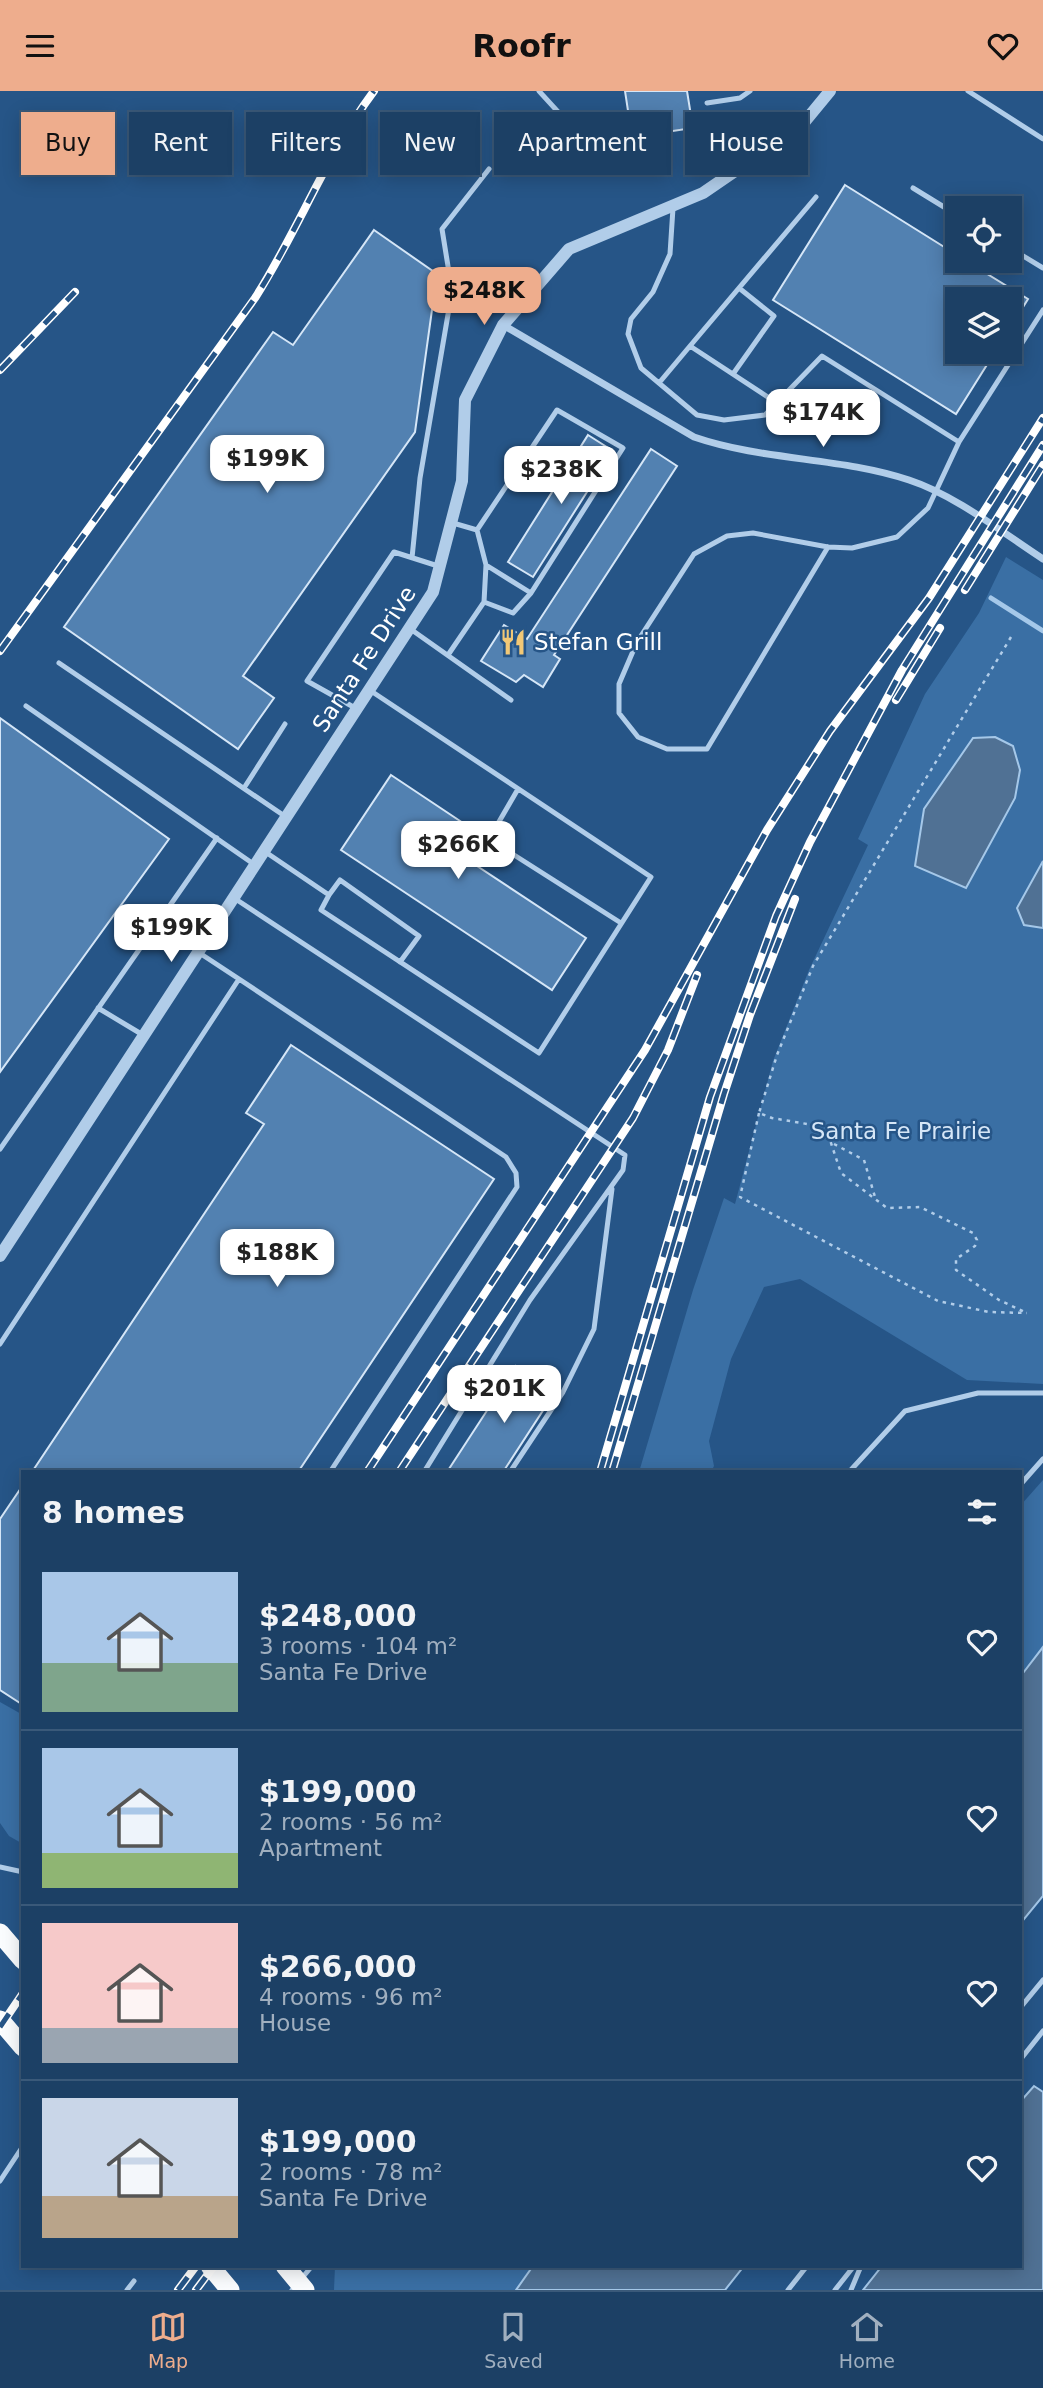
<!DOCTYPE html>
<html lang="en">
<head>
<meta charset="utf-8">
<style>
	:root { --surface:#1c4065; --page:#25476b; --text:#f1f3f6; --muted:#a0afbf; --line:#3a5979; --accent:#eead8d }
	body { margin:0; font-family:"DejaVu Sans",sans-serif; background:var(--page); color:var(--text); height:100vh; display:flex; flex-direction:column; font-size:26px; white-space:nowrap }
	* { box-sizing:border-box; margin:0 }
	p { font-size:23px; color:var(--muted) }
	.icon { flex:none; width:38px; height:38px; fill:none; stroke:currentColor; stroke-width:2; stroke-linecap:round; stroke-linejoin:round }
	.map { position:relative; flex:1; overflow:hidden }
	.details { position:absolute; left:21px; top:1379px; width:1001px; height:798px; display:flex; flex-direction:column; background:var(--surface); border-radius:0px; box-shadow:0 4px 18px #0003,0 0 0 2px var(--line) }
	.details>* { flex:none }
	.banner { position:absolute; left:21px; top:21px; width:1001px; height:63px; display:flex; gap:14px }
	.controls { position:absolute; left:945px; top:105px; display:grid; gap:14px }
	.controls a { display:grid; place-items:center; width:77px; height:77px; border-radius:0px; background:var(--surface); box-shadow:0 4px 18px #0003,0 0 0 2px var(--line); font-size:35px }
	.price { position:absolute; translate:-50% -60px; padding:0 16px; border-radius:14px; background:#fff; color:#222; font-size:23px; line-height:46px; filter:drop-shadow(0 2px 4px #0008) }
	.price::after { content:''; position:absolute; left:50%; top:42px; width:21px; height:16px; margin-left:-10px; background:inherit; clip-path:polygon(0 0,100% 0,50% 100%) }
	.price.selected { background:var(--accent); color:#111 }
	ul { padding:0; list-style:none }
	li { display:flex; align-items:center; gap:21px; height:175px; padding:0 21px }
	li+li { border-top:2px solid var(--line) }
	li span { display:grid; place-items:center; flex:none; width:196px; height:140px; border-radius:0px; color:#555 }
	li>.icon { margin-inline-start:auto }
	span .icon { width:84px; height:84px; fill:#fffc; stroke-width:1 }
	li b { font-size:30px }
	h2 { display:flex; justify-content:space-between; align-items:center; height:84px; padding:0 21px; font-size:30px }
	.pill { padding:0 24px; border-radius:0px; background:var(--surface); box-shadow:0 4px 18px #0003,0 0 0 2px var(--line); font-size:24px; line-height:63px }
	.pill.selected { background:var(--accent); color:#111 }
	header { display:flex; justify-content:space-between; align-items:center; height:91px; padding:0 21px; background:var(--accent); color:#111; font-size:32px; font-weight:800 }
	.menu { display:flex; justify-content:space-around; align-items:center; height:98px; border-top:2px solid var(--line); background:var(--surface); font-size:19px; color:var(--muted) }
	.menu a { display:grid; justify-items:center; gap:4px }
	.menu .selected { color:var(--accent) }
	.map>svg:first-child { display:block }
	.green { fill:#3a6fa4 }
	.water { fill:#507194; stroke:#a5c8e9; stroke-width:2 }
	.lines { fill:none; stroke-linecap:round; stroke-linejoin:round }
	.stream { stroke:#a5c8e9; stroke-width:5 }
	.building { fill:#5281b1; stroke:#d5e6f7; stroke-width:2 }
	.path { stroke:#b1cde9; stroke-width:2.5; stroke-dasharray:3.5 5; stroke-linecap:butt }
	.service { stroke:#b1cde9; stroke-width:5 }
	.minor { stroke:#b1cde9; stroke-width:7 }
	.tertiary { stroke:#b1cde9; stroke-width:12 }
	.trunk { stroke:#fafcfe; stroke-width:19 }
	.rail-casing { stroke:#fff; stroke-width:8 }
	.rail { stroke:#265587; stroke-width:5; stroke-dasharray:16; stroke-linecap:butt }
	.labels { text-anchor:middle; dominant-baseline:central; stroke-width:5; stroke-linejoin:round; paint-order:stroke }
	.poi-label { font-size:23px; fill:#fff; stroke:#265587; text-anchor:start }
	.street-label { font-size:23px; fill:#fff; stroke:#265587 }
	.park-label { font-size:23px; fill:#d5e6f7; stroke:#265587 }
</style>
</head>
<body>
<header><svg class="icon" aria-label="menu" viewBox="0 0 24 24"><path d="M4 6h16M4 12h16M4 18h16"/></svg>Roofr<svg class="icon" aria-label="heart" viewBox="0 0 24 24"><path d="M12 20l-8-8c-3-5 5-10 8-4 3-6 11-1 8 4z"/></svg></header>
<div class="map">
<svg width="1043" height="2199" viewBox="0 0 1043 2199">
	<rect width="100%" height="100%" fill="#265587"/>
	<path class="green" d="M1006,466L1043,489V1293L967,1289L800,1188L764,1196L731,1268L709,1350L714,1375L711,1381H639L693,1199L724,1107L735,1113L773,970L809,879L868,754L858,748L925,603L979,522Z
		M1043,1389V1556L1020,1586V1415Z
		M0,1611L23,1624V1753L9,1745L0,1732Z
		M335,2175H533L516,2199H334Z"/>
	<path class="water" d="M995,646L1013,655L1020,679L1015,707L966,797L915,775L924,718L973,647Z
		M1043,770V837L1024,834L1017,817Z
		M1043,1556V1805L1020,1833V1586Z
		M1034,1995L1043,2001V2199H863L882,2175H1020V2011Z
		M533,2175H744L725,2199H516Z"/>
	<g class="lines">
		<path class="stream" d="M991,507L1043,540"/>
	</g>
	<path class="building" d="M625,0H687L693,37L632,46Z
		M845,94L957,164V170H966L1028,208L1010,237V208H957V261H995L956,323L773,209Z
		M374,139L437,183L415,341L243,585L274,607L238,658L64,536L273,241L293,254Z
		M588,344L613,360L533,486L508,471Z
		M651,358L677,375L554,564L560,568L543,596L524,584L516,591L481,570L504,534L527,548Z
		M0,627L169,748L0,981Z
		M391,684L484,746L468,769L586,847L552,899L341,759Z
		M291,954L494,1088L298,1381H32L264,1033L246,1022Z
		M516,1275L555,1301L503,1381H447Z
		M23,1394V1614L0,1599V1428Z"/>
	<g class="lines">
		<path class="path" d="M1011,546L813,875L777,964L759,1022L772,1027L807,1033L830,1049L841,1082L887,1117L920,1116L973,1142L977,1149L975,1155L956,1168V1179L999,1209L1027,1222
			M759,1022L740,1106L938,1210L989,1221L1027,1222
			M834,1053L864,1069L875,1106"/>
		<path class="service" d="M539,0L613,81
			M968,0L1043,48
			M707,12L740,7L750,0
			M913,97L957,124
			M673,117L670,163L653,201L631,228L628,243L641,277L697,324L724,329L765,324L822,265L959,351L1043,219
			M1010,157L1043,177
			M733,283L774,225L739,197
			M659,292L690,255
			M777,312L690,255L816,106
			M477,439L486,474
			M828,456L707,658H667L638,646L619,622V593L637,551L694,463L727,445L753,442L828,456L852,457L897,446L928,417L959,351
			M412,467L420,387L452,200L442,138L489,78
			M484,511L513,522L531,502
			M409,537L511,609
			M448,564L484,511L486,474L531,502L623,357L557,319L477,439L453,432
			M59,572L286,726
			M26,615L255,774
			M357,618L307,590L394,461L438,475
			M244,697L285,633
			M518,698L489,748L621,832
			M264,760L329,804L321,819L539,962L651,786L371,600
			M329,804L340,789L419,845L400,871
			M234,807L625,1064L623,1079L530,1209L424,1381
			M198,861L239,888
			M98,917L143,944
			M0,1058L217,747
			M0,1253L239,888L506,1066L516,1082L517,1096L330,1381
			M510,1381L563,1301L594,1238L612,1098
			M849,1381L905,1320L978,1302H1043
			M1020,1394L1043,1368
			M0,1776L23,1781
			M1020,1917L1043,1889
			M1020,1969L1043,1940
			M0,2090L23,2055
			M127,2199L134,2190
			M292,2199L312,2175
			M788,2199L807,2175
			M835,2199L854,2175
			M851,2199L861,2175"/>
		<path class="minor" d="M503,234L694,346C764,370 840,366 909,389C955,404 1003,442 1043,468"/>
		<path class="tertiary" d="M0,1165L433,501L462,390L465,309L503,234L569,158L703,102L802,34L830,0"/>
		<path class="trunk" d="M0,1842L23,1869
			M0,1929L23,1956
			M210,2175L230,2199
			M285,2175L305,2199"/>
		<g class="rail-casing">
			<path id="rail" d="M0,279L75,201
				M965,499L1043,374
				M0,560L255,207C298,140 326,64 374,0
				M896,609L940,537
				M367,1381L645,959L767,739L830,640L929,507L1043,327
				M399,1381L633,1027L668,959L697,884
				M600,1381L710,1006L776,825L810,751L902,579L1043,354
				M612,1381L724,1003L750,924L795,808
				M0,1936L23,1902
				M178,2199L196,2175
				M196,2199L214,2175"/>
		</g>
		<use href="#rail" class="rail"/>
	</g>
	<defs>
		<g id="restaurant-bare" transform="scale(2.1)"><path d="M-5-6h1v4h1v-4h1v4h1v-4h1v5L-1.5 .5V6h-2V.5L-5-1ZM5-6V6H3V1.5H1.5Q1.5-4 5-6Z" fill="#f2c876" stroke="#265587" stroke-width="2.5" paint-order="stroke"/></g>
	</defs>
	<g fill-rule="evenodd">
		<use href="#restaurant-bare" x="513" y="551"/>
	</g>
	<g class="labels">
		<g class="poi-label">
			<text x="534" y="551">Stefan Grill</text>
		</g>
		<g class="street-label">
			<text transform="translate(364 568) rotate(-57)">Santa Fe Drive</text>
		</g>
		<g class="park-label">
			<text x="901" y="1040">Santa Fe Prairie</text>
		</g>
	</g>
</svg>
<div class="controls">
<a><svg class="icon" aria-label="locate" viewBox="0 0 24 24"><circle cx="12" cy="12" r="6"/><path d="M12 2v4M12 18v4M2 12h4M18 12h4"/></svg></a>
<a><svg class="icon" aria-label="layers" viewBox="0 0 24 24"><path d="M12 4l9 5-9 5-9-5zM3 14l9 5 9-5"/></svg></a>
</div>
<b class="price selected" style="left:484px;top:236px">$248K</b>
<b class="price" style="left:823px;top:358px">$174K</b>
<b class="price" style="left:267px;top:404px">$199K</b>
<b class="price" style="left:561px;top:415px">$238K</b>
<b class="price" style="left:458px;top:790px">$266K</b>
<b class="price" style="left:171px;top:873px">$199K</b>
<b class="price" style="left:277px;top:1198px">$188K</b>
<b class="price" style="left:504px;top:1334px">$201K</b>
<div class="banner">
<a class="pill selected">Buy</a>
<a class="pill">Rent</a>
<a class="pill">Filters</a>
<a class="pill">New</a>
<a class="pill">Apartment</a>
<a class="pill">House</a>
</div>
<section class="details">
<h2>8 homes<svg class="icon" aria-label="filters" viewBox="0 0 24 24"><path d="M4 7h16M4 17h16"/><circle cx="9" cy="7" r="2"/><circle cx="15" cy="17" r="2"/></svg></h2>
<ul>
<li><span style="background:linear-gradient(#a9c7e8 65%,#7fa58c 0)"><svg class="icon" aria-label="home" viewBox="0 0 24 24"><path d="M3 11l9-7 9 7M6 9v11h12V9"/></svg></span><div><b>$248,000</b><p>3 rooms · 104 m²</p><p>Santa Fe Drive</p></div><svg class="icon" aria-label="heart" viewBox="0 0 24 24"><path d="M12 20l-8-8c-3-5 5-10 8-4 3-6 11-1 8 4z"/></svg></li>
<li><span style="background:linear-gradient(#a9c7e8 75%,#8fb573 0)"><svg class="icon" aria-label="home" viewBox="0 0 24 24"><path d="M3 11l9-7 9 7M6 9v11h12V9"/></svg></span><div><b>$199,000</b><p>2 rooms · 56 m²</p><p>Apartment</p></div><svg class="icon" aria-label="heart" viewBox="0 0 24 24"><path d="M12 20l-8-8c-3-5 5-10 8-4 3-6 11-1 8 4z"/></svg></li>
<li><span style="background:linear-gradient(#f6c9c9 75%,#9aa5b1 0)"><svg class="icon" aria-label="home" viewBox="0 0 24 24"><path d="M3 11l9-7 9 7M6 9v11h12V9"/></svg></span><div><b>$266,000</b><p>4 rooms · 96 m²</p><p>House</p></div><svg class="icon" aria-label="heart" viewBox="0 0 24 24"><path d="M12 20l-8-8c-3-5 5-10 8-4 3-6 11-1 8 4z"/></svg></li>
<li><span style="background:linear-gradient(#c9d6e8 70%,#b9a48a 0)"><svg class="icon" aria-label="home" viewBox="0 0 24 24"><path d="M3 11l9-7 9 7M6 9v11h12V9"/></svg></span><div><b>$199,000</b><p>2 rooms · 78 m²</p><p>Santa Fe Drive</p></div><svg class="icon" aria-label="heart" viewBox="0 0 24 24"><path d="M12 20l-8-8c-3-5 5-10 8-4 3-6 11-1 8 4z"/></svg></li>
</ul>
</section>
</div>
<nav class="menu">
<a class="selected"><svg class="icon" aria-label="map" viewBox="0 0 24 24"><path d="M3 6l6-2 6 2 6-2v14l-6 2-6-2-6 2zM9 4v14M15 6v14"/></svg>Map</a>
<a><svg class="icon" aria-label="saved" viewBox="0 0 24 24"><path d="M7 4h10v16l-5-4-5 4z"/></svg>Saved</a>
<a><svg class="icon" aria-label="home" viewBox="0 0 24 24"><path d="M3 11l9-7 9 7M6 9v11h12V9"/></svg>Home</a>
</nav>
</body>
</html>
